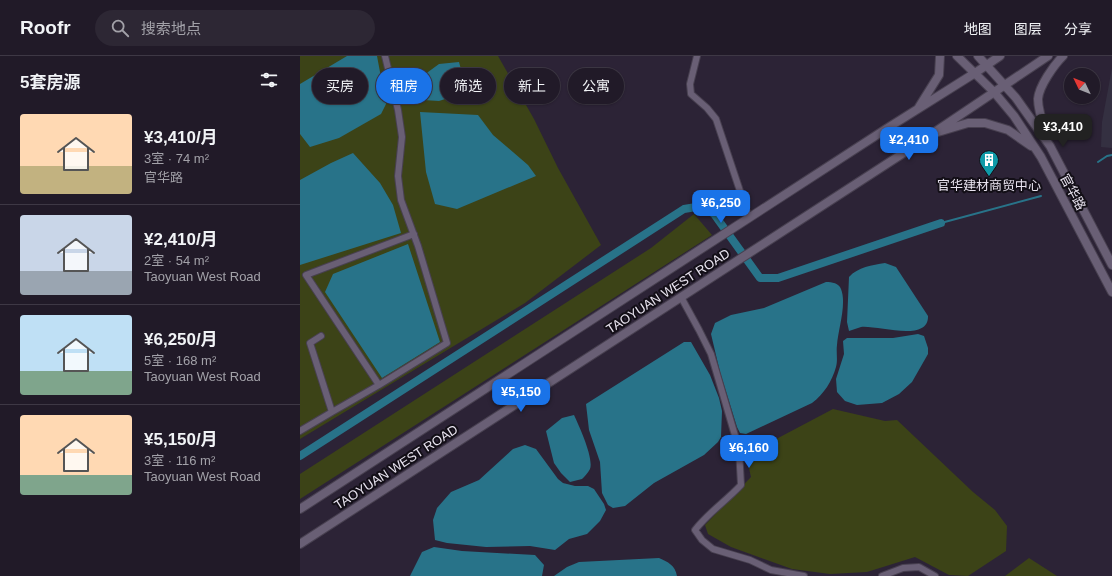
<!DOCTYPE html>
<html lang="zh">
<head>
<meta charset="utf-8">
<style>
	:root { --surface:#211a28; --page:#2d2734; --text:#f1f3f6; --muted:#a2a1a8; --line:#3e3845; --accent:#1a73e8 }
	body { margin:0; font-family:Helvetica,"Noto Sans SC",sans-serif; background:var(--page); color:var(--text); height:100vh; display:flex; flex-direction:column; font-size:15px; white-space:nowrap }
	* { box-sizing:border-box; margin:0 }
	p { font-size:13px; color:var(--muted) }
	.icon { flex:none; width:22px; height:22px; fill:none; stroke:currentColor; stroke-width:2; stroke-linecap:round; stroke-linejoin:round }
	.map { position:relative; flex:1; overflow:hidden }
	.panel { display:flex; flex-direction:column; background:var(--surface); width:300px }
	.panel>* { flex:none }
	.hud { position:absolute; left:12px; top:12px; width:380px; height:36px; display:flex; gap:8px }
	.needle { width:26px; rotate:313deg }
	.controls { position:absolute; left:764px; top:12px; display:grid; gap:8px }
	.controls a { display:grid; place-items:center; width:36px; height:36px; border-radius:50%; background:var(--surface); box-shadow:0 1px 3px #0004,0 0 0 1px var(--line); font-size:20px }
	.price { position:absolute; translate:-50% -34px; padding:0 9px; border-radius:8px; background:var(--accent); color:#fff; font-size:13px; line-height:26px; filter:drop-shadow(0 1px 2px #0008) }
	.price::after { content:''; position:absolute; left:50%; top:24px; width:12px; height:9px; margin-left:-6px; background:inherit; clip-path:polygon(0 0,100% 0,50% 100%) }
	.price.current { background:#222; color:#fff }
	ul { padding:0; list-style:none }
	li { display:flex; align-items:center; gap:12px; height:100px; padding:0 20px }
	li+li { border-top:1px solid var(--line) }
	li span { display:grid; place-items:center; flex:none; width:112px; height:80px; border-radius:4px; color:#555 }
	li>.icon { margin-inline-start:auto }
	span .icon { width:48px; height:48px; fill:#fffc; stroke-width:1 }
	li b { font-size:17px }
	h2 { display:flex; justify-content:space-between; align-items:center; height:48px; padding:0 20px; font-size:17px }
	.pill { padding:0 14px; border-radius:18px; background:var(--surface); box-shadow:0 1px 3px #0004,0 0 0 1px var(--line); font-size:14px; line-height:36px }
	.pill.current { background:var(--accent); color:#fff }
	header { display:flex; align-items:center; gap:24px; box-sizing:border-box; height:56px; padding:0 20px; background:var(--surface); border-bottom:1px solid var(--line) }
	header strong { font-size:19px }
	nav { display:flex; gap:22px; margin-inline-start:auto; font-size:14px }
	.search { width:280px; height:36px; background:var(--page); display:flex; align-items:center; gap:10px; box-sizing:border-box; padding:0 14px; border-radius:22px; color:var(--muted); font-size:15px }
	main { display:flex; flex:1; min-height:0 }
	.map>svg:first-child { display:block }
	.industrial { fill:#343041 }
	.green { fill:#3c4317 }
	.water { fill:#287389 }
	.lines { fill:none; stroke-linecap:round; stroke-linejoin:round }
	.stream { stroke:#287389; stroke-width:2 }
	.canal { stroke:#287389; stroke-width:8 }
	.street-casing { stroke:#484050; stroke-width:8 }
	.secondary-casing { stroke:#484050; stroke-width:10 }
	.street { stroke:#695f75; stroke-width:6 }
	.secondary { stroke:#695f75; stroke-width:8 }
	.labels { text-anchor:middle; dominant-baseline:central; stroke-width:4; stroke-linejoin:round; paint-order:stroke }
	.poi-label { font-size:13px; fill:#e9e4f0; stroke:#130f17 }
	.street-label { font-size:13px; fill:#e9e4f0; stroke:#130f17 }
</style>
</head>
<body>
<header>
<strong>Roofr</strong>
<div class="search"><svg class="icon" aria-label="search" viewBox="0 0 24 24"><circle cx="10" cy="10" r="6"/><path d="M15 15l6 6"/></svg>搜索地点</div>
<nav><a>地图</a><a>图层</a><a>分享</a></nav>
</header>
<main>
<section class="panel">
<h2>5套房源<svg class="icon" aria-label="filters" viewBox="0 0 24 24"><path d="M4 7h16M4 17h16"/><circle cx="9" cy="7" r="2"/><circle cx="15" cy="17" r="2"/></svg></h2>
<ul>
<li><span style="background:linear-gradient(#ffd9b3 65%,#c2b280 0)"><svg class="icon" aria-label="home" viewBox="0 0 24 24"><path d="M3 11l9-7 9 7M6 9v11h12V9"/></svg></span><div><b>¥3,410/月</b><p>3室 · 74 m²</p><p>官华路</p></div></li>
<li><span style="background:linear-gradient(#c9d6e8 70%,#9aa5b1 0)"><svg class="icon" aria-label="home" viewBox="0 0 24 24"><path d="M3 11l9-7 9 7M6 9v11h12V9"/></svg></span><div><b>¥2,410/月</b><p>2室 · 54 m²</p><p>Taoyuan West Road</p></div></li>
<li><span style="background:linear-gradient(#bfe0f5 70%,#7fa58c 0)"><svg class="icon" aria-label="home" viewBox="0 0 24 24"><path d="M3 11l9-7 9 7M6 9v11h12V9"/></svg></span><div><b>¥6,250/月</b><p>5室 · 168 m²</p><p>Taoyuan West Road</p></div></li>
<li><span style="background:linear-gradient(#ffd9b3 75%,#7fa58c 0)"><svg class="icon" aria-label="home" viewBox="0 0 24 24"><path d="M3 11l9-7 9 7M6 9v11h12V9"/></svg></span><div><b>¥5,150/月</b><p>3室 · 116 m²</p><p>Taoyuan West Road</p></div></li>
</ul>
</section>
<div class="map">
<svg width="812" height="520" viewBox="0 0 812 520">
	<rect width="100%" height="100%" fill="#2c2336"/>
	<path class="industrial" d="M812,12V92L801,91L802,66Z"/>
	<path class="green" d="M0,0H198L234,63L258,112L301,189L225,247L0,383Z
		M394,158L412,179L0,443V418L351,192Z
		M533,353L585,365L597,364L673,436L695,454L707,470L706,495L668,520L649,519L615,501L567,516L530,518L492,513L431,491L408,478L405,469L451,421L446,399Z
		M729,502L757,520H705Z"/>
	<path class="water" d="M47,0H77L86,48L81,58L39,82L10,91L0,78V28Z
		M159,6L167,36L139,45L123,44L113,27L139,8Z
		M120,56L178,59L193,79L228,109L236,120L157,153L135,148L126,116Z
		M53,97L80,127L93,149L101,177L0,209V124L31,107Z
		M108,188L140,286L82,322L25,236L33,218Z
		M585,207L596,211L628,260C629,287 577,269 561,271C557,272 553,274 549,275L547,266L549,221C558,211 572,209 585,207Z
		M526,226C532,226 539,227 541,233C547,248 538,274 537,289C536,296 538,304 536,311C532,325 524,338 512,347L446,378L440,377L437,371L420,316L411,278L415,267L431,259L464,252Z
		M618,278L624,280L628,292V298L612,326L599,338L582,347L557,349L545,345L537,336L536,323L544,298L543,285L547,282H593Z
		M384,286H391L410,319L419,342L422,355L421,381L418,386L404,399L354,427L325,450L313,452L308,449L302,437L300,406L289,374L286,348Z
		M274,359C279,370 294,402 290,413C288,417 284,421 282,423L270,426L261,417L254,407L246,375L262,362Z
		M225,389L236,393L258,423L263,427L275,430H288L294,433L304,448L306,454L300,465L287,478L269,483L255,494L230,490L186,491L147,487L135,484L133,464L137,452L151,436L179,424L213,393Z
		M134,491L162,495L235,499L244,509L242,520H110L122,496Z
		M359,502C368,506 375,509 377,520H254L267,511L279,506Z"/>
	<g class="lines">
		<path class="stream" d="M798,106L807,100L812,99
			M641,167L741,140"/>
		<path class="canal" d="M0,400L384,153L402,150L414,158L460,222H478L641,167"/>
		<g class="street-casing">
			<path id="street" d="M397,0L390,28L391,38L407,52L416,63L449,162
				M381,241L399,274L411,298L439,393L441,429C426,445 408,457 395,474L402,484L413,493L450,504L471,514L504,520
				M79,329L6,219L114,178
				M32,356L79,329L147,287L118,190L101,144L98,120L102,81L98,54L85,0
				M0,375L32,356L10,287L21,280
				M582,520L603,512L619,511L635,520"/>
		</g>
		<g class="secondary-casing">
			<path id="secondary" d="M657,0L694,36L714,60L741,101L812,236
				M678,0L716,42L750,90L812,209
				M619,51L639,19L640,0
				M638,76L668,67H685L708,74L731,90
				M747,80C743,68 738,55 738,43C739,30 754,9 763,0
				M0,453L586,73L675,17L700,0
				M0,488L602,98L748,0"/>
		</g>
		<use href="#street" class="street"/>
		<use href="#secondary" class="secondary"/>
	</g>
	<defs>
		<g id="building-pin" transform="scale(1)"><path d="M0 17L-7.5 6A9.5 9.5 0 1 1 7.5 6Z" fill="#0f9aa8" stroke="#130f17"/><path d="M-4-6H4V6H1V3H-1V6H-4ZM-2.5-4.3h1.7v1.8h-1.7ZM.8-4.3h1.7v1.8H.8ZM-2.5-1h1.7V.8h-1.7ZM.8-1h1.7V.8H.8Z" fill="#fff"/></g>
	</defs>
	<g fill-rule="evenodd">
		<use href="#building-pin" x="689" y="104"/>
	</g>
	<g class="labels">
		<g class="poi-label">
			<text x="689" y="129">官华建材商贸中心</text>
		</g>
		<g class="street-label">
			<text transform="translate(773 136) rotate(62)">官华路</text>
			<text transform="translate(368 235) rotate(-33)">TAOYUAN WEST ROAD</text>
			<text transform="translate(96 411) rotate(-33)">TAOYUAN WEST ROAD</text>
		</g>
	</g>
</svg>
<div class="controls">
<a><svg class="needle" viewBox="-14 -14 28 28"><path d="M0-13l5 13h-10z" fill="#e53935"/><path d="M0 13l5-13h-10z" fill="#a2a1a8"/></svg></a>
</div>
<b class="price current" style="left:763px;top:92px">¥3,410</b>
<b class="price" style="left:609px;top:105px">¥2,410</b>
<b class="price" style="left:421px;top:168px">¥6,250</b>
<b class="price" style="left:221px;top:357px">¥5,150</b>
<b class="price" style="left:449px;top:413px">¥6,160</b>
<div class="hud">
<a class="pill">买房</a>
<a class="pill current">租房</a>
<a class="pill">筛选</a>
<a class="pill">新上</a>
<a class="pill">公寓</a>
</div>
</div>
</main>
</body>
</html>
